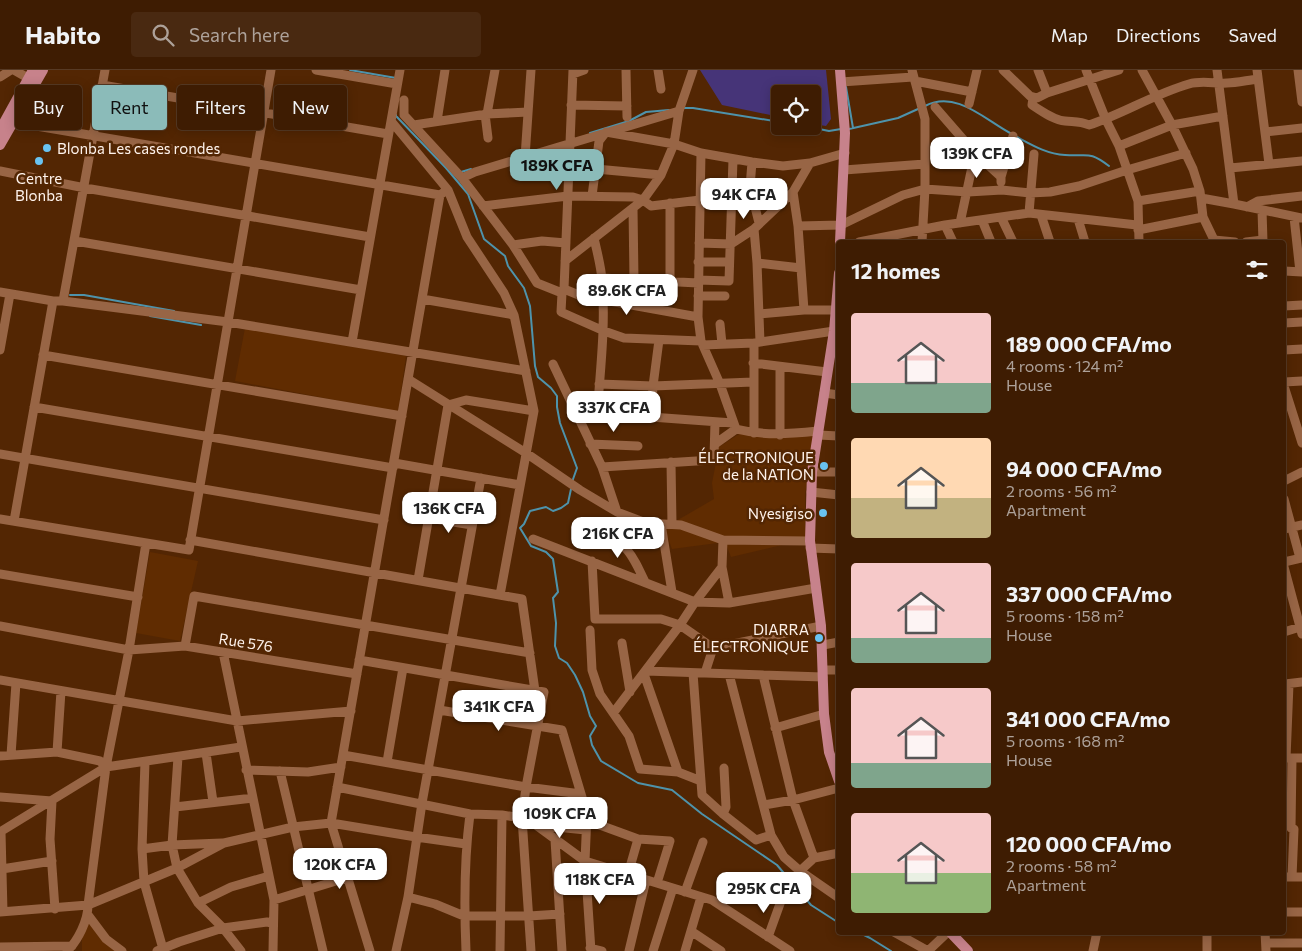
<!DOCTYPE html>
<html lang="en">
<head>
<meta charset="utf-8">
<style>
	:root { --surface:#3e1c02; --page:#492911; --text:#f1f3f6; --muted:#ada199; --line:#573a24; --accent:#8bbbb9 }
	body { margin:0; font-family:Commissioner,sans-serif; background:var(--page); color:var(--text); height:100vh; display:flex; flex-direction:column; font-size:19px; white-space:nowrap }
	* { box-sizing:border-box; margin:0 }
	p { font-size:16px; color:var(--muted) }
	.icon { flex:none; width:28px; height:28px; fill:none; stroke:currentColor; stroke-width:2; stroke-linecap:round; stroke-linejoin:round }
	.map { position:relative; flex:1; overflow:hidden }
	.sheet { position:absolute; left:836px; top:170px; width:450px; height:695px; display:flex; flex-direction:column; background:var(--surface); border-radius:5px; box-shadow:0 2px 12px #0003,0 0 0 1px var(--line) }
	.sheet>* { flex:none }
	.top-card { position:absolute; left:15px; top:15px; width:475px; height:45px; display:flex; gap:10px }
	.fabs { position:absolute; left:771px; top:15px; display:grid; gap:10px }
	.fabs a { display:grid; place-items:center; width:50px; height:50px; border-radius:5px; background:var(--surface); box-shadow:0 2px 12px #0003,0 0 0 1px var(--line); font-size:25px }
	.price { position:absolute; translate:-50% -42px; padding:0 11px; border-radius:10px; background:#fff; color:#222; font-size:16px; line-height:32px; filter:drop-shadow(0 1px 2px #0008) }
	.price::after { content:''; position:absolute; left:50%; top:30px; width:15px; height:11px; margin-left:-8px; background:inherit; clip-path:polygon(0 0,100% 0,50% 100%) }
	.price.on { background:var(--accent); color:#111 }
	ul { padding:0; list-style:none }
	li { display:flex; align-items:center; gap:15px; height:125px; padding:0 15px }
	li span { display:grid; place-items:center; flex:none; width:140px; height:100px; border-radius:5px; color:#555 }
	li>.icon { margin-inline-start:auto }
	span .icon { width:60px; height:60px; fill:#fffc; stroke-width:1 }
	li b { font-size:21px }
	h2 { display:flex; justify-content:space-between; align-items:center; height:60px; padding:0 15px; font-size:21px }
	.chip { padding:0 18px; border-radius:5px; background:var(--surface); box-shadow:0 2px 12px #0003,0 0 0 1px var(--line); font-size:18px; line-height:45px }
	.chip.on { background:var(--accent); color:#111 }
	header { display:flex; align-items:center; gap:30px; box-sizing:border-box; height:70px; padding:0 25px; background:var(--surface); border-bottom:1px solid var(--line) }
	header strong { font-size:24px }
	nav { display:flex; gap:28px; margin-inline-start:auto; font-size:18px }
	.search { width:350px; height:45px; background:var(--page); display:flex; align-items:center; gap:12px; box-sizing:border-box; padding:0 18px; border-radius:5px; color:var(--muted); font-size:19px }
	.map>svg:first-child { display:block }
	.built { fill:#602c01 }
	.green { fill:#463478 }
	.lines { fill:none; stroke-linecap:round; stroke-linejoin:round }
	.stream { stroke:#4e93ab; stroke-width:2 }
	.minor { stroke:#986545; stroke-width:9 }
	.major { stroke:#c7828b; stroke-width:10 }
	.poi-dot { fill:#69c3f1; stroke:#532603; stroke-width:2 }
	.labels { text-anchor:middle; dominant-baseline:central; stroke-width:5; stroke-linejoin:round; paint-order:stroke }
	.poi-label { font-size:15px; fill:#fef2eb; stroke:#532603; text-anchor:end }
	.street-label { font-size:15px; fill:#fef2eb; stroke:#532603 }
</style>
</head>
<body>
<header>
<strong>Habito</strong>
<div class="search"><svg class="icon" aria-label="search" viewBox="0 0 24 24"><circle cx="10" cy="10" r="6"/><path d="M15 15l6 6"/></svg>Search here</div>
<nav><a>Map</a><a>Directions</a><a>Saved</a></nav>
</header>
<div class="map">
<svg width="1302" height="881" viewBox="0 0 1302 881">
	<rect width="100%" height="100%" fill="#532603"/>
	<path class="built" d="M245,258L406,286L398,342L235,311Z
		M739,364L815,365L805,424V452L807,469L731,487L725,472L672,479L664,458L714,429L712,413L719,377Z
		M150,482L198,491L180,571L136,563Z
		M88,848L119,881H82V869Z"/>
	<path class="green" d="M700,0H826L831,49L826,56L813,54L812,24H780V47L722,35Z"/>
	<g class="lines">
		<path class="stream" d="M350,0L396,8
			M846,17L853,58
			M925,36C956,20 984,49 1010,63
			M684,38H693L780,52
			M396,45V46L446,98L468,124L484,169L505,186L508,196L524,218L530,236L535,296L538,307L551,318L557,326V337L560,353L577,398L572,412
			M804,56L829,61L841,59
			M849,59L898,48L918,39
			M590,63L629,51L646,42L669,40
			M1017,67C1032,75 1047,84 1065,85C1088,87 1088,80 1109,96
			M461,102L471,99
			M70,225H84L174,241
			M150,246L201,255
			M571,419L568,433L561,438L553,441L546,437L530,441L524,454L520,458L531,476L546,482L553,489L558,522L553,528L556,553L555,576L559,588L567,593L575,605L583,622L590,646L596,656L590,666L592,675L601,691L638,713L672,720L702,744L777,795L811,835L839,853
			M858,862L870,868L891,881"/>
		<path class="minor" d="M14,0L28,8
			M316,0L397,14
			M573,0L564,219L562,223L561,242L604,261L624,268L701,271
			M626,0L627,47
			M658,0L661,19
			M912,0L925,49V119L922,172
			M1003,0L1030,26L1037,28L1047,23L1119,0
			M1038,0L1047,23
			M1086,0L1106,50L1119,76L1138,131L1139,172
			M1142,0L1172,55L1193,99L1200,121L1203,147L1215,172
			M1217,0L1234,134
			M1257,0L1269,94
			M1298,0L1302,32
			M573,4L584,0
			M0,7L11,0
			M915,11L972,22
			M841,12L913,7
			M102,15L388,64
			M1033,28L1032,35C1042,41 1053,50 1065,51C1074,52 1080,51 1089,55C1123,44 1154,24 1189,14C1202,10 1215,14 1227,13C1237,13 1248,10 1258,9
			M404,30V45L462,108L513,175L537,213L562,223
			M969,34L977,0
			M571,35L627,36
			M935,37L975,83L1001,107
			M485,44L488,68
			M487,44L495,0
			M391,51L448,120L467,167L504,223L514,245L534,341L500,525
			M437,51L445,0
			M13,52L440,125L444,122
			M414,55L487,44L528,42
			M1265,62L1302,58
			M1119,76L1172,55L1223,46
			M701,83L698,247L701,271L720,314L736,359
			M525,87L531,0
			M752,92L750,117L759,153
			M1230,98L1302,91
			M596,99L661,105
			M844,100L925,94
			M0,101L85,118L370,167
			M462,108L475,102C543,82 611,61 679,41
			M1001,112V107L1013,66
			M793,122L798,156L804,240
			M592,126L599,71L606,62L674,74L701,83L752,92L783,96L810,93
			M1201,128L1234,134L1302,148
			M1138,131L1200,121
			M670,133V212
			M483,136L568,126L633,127L643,130L651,136L700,130
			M1247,137L1258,131L1302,126
			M633,138L634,210
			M1262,140L1263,172
			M1029,143L1034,84
			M1041,145L1050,172
			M1001,147L1013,172
			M1294,147L1300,202
			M1078,149L1085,172
			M982,150L991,172
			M960,153L975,83
			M945,155L953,172
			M798,156L841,155L903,125L925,119L968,122L1002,120L1030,123L1050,122L1079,116L1127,100L1186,83
			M754,159L757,193L760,272
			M1138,160L1203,147
			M594,168C597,182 601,196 602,210C606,256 600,301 597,347
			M1214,170L1235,172
			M75,171L361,220
			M859,172L945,155L1029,143L1137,155
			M1246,172L1263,170
			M699,173L731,174L754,159L793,122L810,93L845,83
			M513,175L542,171L566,173
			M565,191L643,130L661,105L674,74L679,41L693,0
			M698,192H729
			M757,193L801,198
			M1284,201L1302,202
			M602,208L698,213
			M698,210L729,211L733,89
			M564,219L586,228L604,230L698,247
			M0,222L53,231H63L228,252L526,301
			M698,226H725
			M422,229L514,245
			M63,231L105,0
			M1284,236L1302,235
			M759,244L804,240H836
			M1284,253L1302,252
			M720,254L722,274
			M659,270L653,316L753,312
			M352,272L400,0
			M754,273V363
			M703,275L754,273L834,261L839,262
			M0,280L10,224
			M1284,280L1302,279
			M43,285L402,346
			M753,293L827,302
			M553,294L602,397L712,390L714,387L715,352
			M780,297V365
			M408,309L526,383L580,420L617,442L646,453L681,455L723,470L810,471
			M1284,312L1302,311
			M599,314L653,316L651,347
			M1284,316L1302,373
			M824,323L839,325
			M34,337L393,398
			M578,347H651L733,353
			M818,365L839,366
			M590,374L638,376
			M715,374L736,359C764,366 789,364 818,361
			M0,384L384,450
			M671,392L672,454
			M394,393L520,415
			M602,397L617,442
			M812,402H839
			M1284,411L1302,402
			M811,422L839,425
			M1284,429L1300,488
			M429,448L472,455
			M0,449L189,480L271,0
			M14,451L53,231
			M661,454L672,522
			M1284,459L1302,455
			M597,460C628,475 631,482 645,512
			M533,469L695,532L729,533L816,518
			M190,470L522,529L535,621
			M810,478L839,479
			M592,491L595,549H661L680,555L713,578L821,556
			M1284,492L1302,488
			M722,497L729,533
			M1284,497L1302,564
			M0,504L138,527
			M418,510L448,335L466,330L534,341
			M0,556L129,580L185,576L357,604
			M590,560L592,600L600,624L629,666L640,699L678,702L701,711
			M1284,562L1300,557
			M622,573L630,622
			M823,575L839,572
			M185,576L194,526L530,583
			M223,582L274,830L273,881
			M359,590L544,622L526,717L522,748L531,881
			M823,600H839
			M646,601L823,607
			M693,603L702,725L723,744L756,770L771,765
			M705,603L713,578
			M644,604L678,702
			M729,604L771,765L784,787L800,801L839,828
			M763,605L793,730L814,788
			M0,610L237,651L351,641
			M1285,614L1302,612
			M61,621L57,682L100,691L106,697
			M439,640L562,660L587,744L585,791L591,881
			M614,642L680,555L695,532L722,497L723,470
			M775,658L824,644
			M206,683L213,732
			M11,685L16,613
			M343,685L526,717L581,724
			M0,686L57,682
			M178,687L172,775L177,798L198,833L223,858L241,881
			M1286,688L1289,614
			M1286,688H1302
			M145,692L142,779L144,812L163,879
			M387,692L403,598
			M246,700L308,702L341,697
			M280,701L323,881
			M337,717L470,744L502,745L522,748L536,755L585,791L712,830L790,881
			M0,727L52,731L50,769L55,839
			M764,735L793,730L839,718
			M175,737L253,728
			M723,744L726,737L724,698
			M586,750L638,769L670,771L657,813
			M536,755L586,760
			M1291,758L1292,688
			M0,762L106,697L241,677
			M1,762L3,842
			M555,770L562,881
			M142,779L172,775L222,773
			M2,799L52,791
			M800,801L814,788L839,783
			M628,804L638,769
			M1284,807H1302
			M1292,807L1294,759
			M685,822L703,772
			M408,827L435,834L464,846H529L560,844
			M274,830L349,807
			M198,833L231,817L269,806
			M0,842L88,835L177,798L224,773L293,757L331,753L416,767L466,774
			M1284,842H1302
			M88,845L106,869L122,881
			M691,861L721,881
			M894,862L928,881L948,862
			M1265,862L1266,881
			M768,867L781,831
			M1266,873H1302
			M0,877L72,876
			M590,878L602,881
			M67,881C78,871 88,850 88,835L106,697L129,580L146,473
			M157,881L179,872L223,858L267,852L272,853
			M370,881L331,753L440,125
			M396,881L408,827L422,733L481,408
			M466,881C464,835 464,790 470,744
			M500,881L502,745
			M629,881L646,810
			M653,881L673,818
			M685,881L701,827
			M1093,881L1097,862
			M1207,881V862"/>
		<path class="major" d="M840,0L845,63L840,172
			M0,60L33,0
			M0,75L43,0
			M839,203L834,261L812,402L810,471L821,556L824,644L829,682L839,711
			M950,862L968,881"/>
	</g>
	<g class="poi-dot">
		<circle cx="47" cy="78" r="5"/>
		<circle cx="39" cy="91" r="5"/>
		<circle cx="824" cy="396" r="5"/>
		<circle cx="823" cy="443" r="5"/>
		<circle cx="819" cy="568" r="5"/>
	</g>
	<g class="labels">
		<g class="poi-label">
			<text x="57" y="78" text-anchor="start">Blonba Les cases rondes</text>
			<text x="39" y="108" text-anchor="middle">Centre<tspan x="39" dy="17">Blonba</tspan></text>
			<text x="814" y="387">ÉLECTRONIQUE<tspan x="814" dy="17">de la NATION</tspan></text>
			<text x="813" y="443">Nyesigiso</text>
			<text x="809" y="559">DIARRA<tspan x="809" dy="17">ÉLECTRONIQUE</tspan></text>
		</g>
		<g class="street-label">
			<text transform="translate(246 572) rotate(9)">Rue 576</text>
		</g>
	</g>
</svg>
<div class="fabs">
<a><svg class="icon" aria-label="locate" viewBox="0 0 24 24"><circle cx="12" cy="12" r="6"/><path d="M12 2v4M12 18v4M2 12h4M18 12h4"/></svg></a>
</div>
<b class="price" style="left:977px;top:109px">139K CFA</b>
<b class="price on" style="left:557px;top:121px">189K CFA</b>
<b class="price" style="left:744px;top:150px">94K CFA</b>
<b class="price" style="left:627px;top:246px">89.6K CFA</b>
<b class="price" style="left:614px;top:363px">337K CFA</b>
<b class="price" style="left:449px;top:464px">136K CFA</b>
<b class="price" style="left:618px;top:489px">216K CFA</b>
<b class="price" style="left:499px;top:662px">341K CFA</b>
<b class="price" style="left:560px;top:769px">109K CFA</b>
<b class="price" style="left:340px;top:820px">120K CFA</b>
<b class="price" style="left:600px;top:835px">118K CFA</b>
<b class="price" style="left:764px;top:844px">295K CFA</b>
<div class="top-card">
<a class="chip">Buy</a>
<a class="chip on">Rent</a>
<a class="chip">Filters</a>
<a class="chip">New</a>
</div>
<section class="sheet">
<h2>12 homes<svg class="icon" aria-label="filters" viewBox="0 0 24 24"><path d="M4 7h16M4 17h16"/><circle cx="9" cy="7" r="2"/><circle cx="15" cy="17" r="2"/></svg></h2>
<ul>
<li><span style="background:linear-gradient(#f6c9c9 70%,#7fa58c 0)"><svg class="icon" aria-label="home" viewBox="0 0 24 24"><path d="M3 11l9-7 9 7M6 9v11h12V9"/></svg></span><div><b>189 000 CFA/mo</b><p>4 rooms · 124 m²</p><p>House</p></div></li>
<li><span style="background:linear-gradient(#ffd9b3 60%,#c2b280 0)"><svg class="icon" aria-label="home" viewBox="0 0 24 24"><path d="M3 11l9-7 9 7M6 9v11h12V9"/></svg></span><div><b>94 000 CFA/mo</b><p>2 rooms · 56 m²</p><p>Apartment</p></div></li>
<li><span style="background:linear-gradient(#f6c9c9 75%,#7fa58c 0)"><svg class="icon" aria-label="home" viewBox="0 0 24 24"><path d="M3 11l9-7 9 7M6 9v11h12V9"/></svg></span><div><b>337 000 CFA/mo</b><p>5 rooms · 158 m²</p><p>House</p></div></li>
<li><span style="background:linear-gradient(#f6c9c9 75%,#7fa58c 0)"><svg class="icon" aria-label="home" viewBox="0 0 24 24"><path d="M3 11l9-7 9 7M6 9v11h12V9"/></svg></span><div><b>341 000 CFA/mo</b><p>5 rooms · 168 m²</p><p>House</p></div></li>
<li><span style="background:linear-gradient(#f6c9c9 60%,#8fb573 0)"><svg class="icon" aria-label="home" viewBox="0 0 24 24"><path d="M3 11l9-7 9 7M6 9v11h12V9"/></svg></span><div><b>120 000 CFA/mo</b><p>2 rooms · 58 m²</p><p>Apartment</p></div></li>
</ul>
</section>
</div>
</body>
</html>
